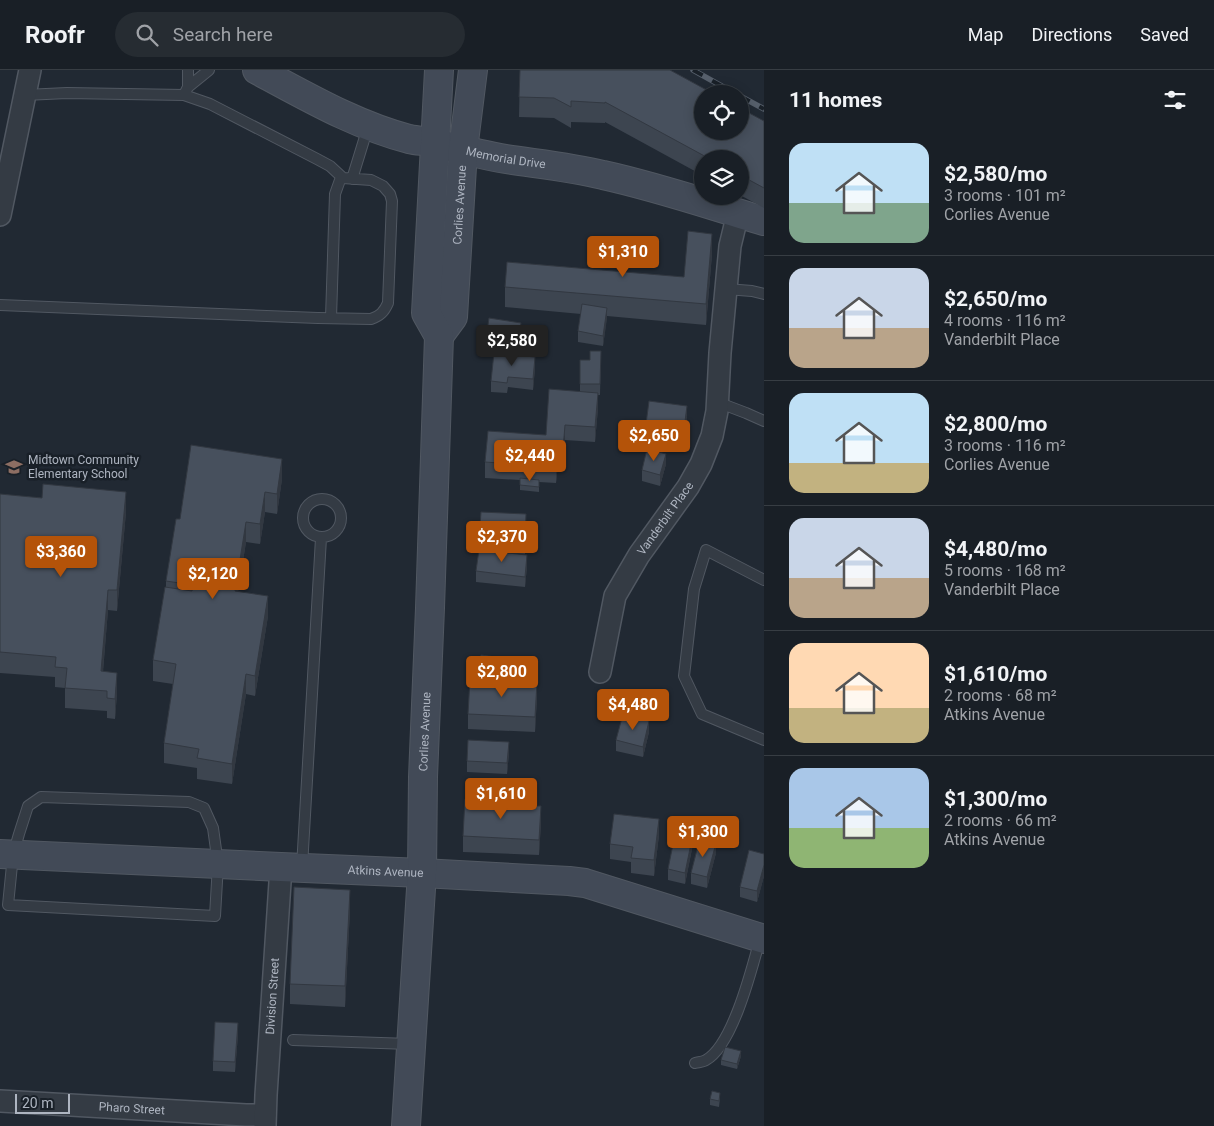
<!DOCTYPE html>
<html lang="en">
<head>
<meta charset="utf-8">
<style>
	:root { --surface:#191f26; --page:#262c32; --text:#f1f3f6; --muted:#9fa2a7; --line:#373d43; --accent:#b45309 }
	body { margin:0; font-family:Roboto,sans-serif; background:var(--page); color:var(--text); height:100vh; display:flex; flex-direction:column; font-size:19px; white-space:nowrap }
	* { box-sizing:border-box; margin:0 }
	p { font-size:16px; color:var(--muted) }
	.icon { flex:none; width:28px; height:28px; fill:none; stroke:currentColor; stroke-width:2; stroke-linecap:round; stroke-linejoin:round }
	.map { position:relative; flex:1; overflow:hidden }
	.panel { display:flex; flex-direction:column; background:var(--surface); width:450px }
	.panel>* { flex:none }
	.fabs { position:absolute; left:694px; top:15px; display:grid; gap:10px }
	.fabs a { display:grid; place-items:center; width:55px; height:55px; border-radius:50%; background:var(--surface); box-shadow:0 2px 12px #0003,0 0 0 1px var(--line); font-size:25px }
	.scale { position:absolute; left:15px; bottom:12px; width:55px; box-sizing:border-box; padding-left:5px; border:2px solid #aeb5c1; border-top:0; font-size:14px; line-height:18px; white-space:nowrap; color:#aeb5c1; -webkit-text-stroke:4px #192028; paint-order:stroke }
	.price { position:absolute; translate:-50% -42px; padding:0 11px; border-radius:5px; background:var(--accent); color:#fff; font-size:16px; line-height:32px; filter:drop-shadow(0 1px 2px #0008) }
	.price::after { content:''; position:absolute; left:50%; top:30px; width:15px; height:11px; margin-left:-8px; background:inherit; clip-path:polygon(0 0,100% 0,50% 100%) }
	.price.on { background:#222; color:#fff }
	ul { padding:0; list-style:none }
	li { display:flex; align-items:center; gap:15px; height:125px; padding:0 25px }
	li+li { border-top:1px solid var(--line) }
	li span { display:grid; place-items:center; flex:none; width:140px; height:100px; border-radius:15px; color:#555 }
	li>.icon { margin-inline-start:auto }
	span .icon { width:60px; height:60px; fill:#fffc; stroke-width:1 }
	li b { font-size:21px }
	h2 { display:flex; justify-content:space-between; align-items:center; height:60px; padding:0 25px; font-size:21px }
	header { display:flex; align-items:center; gap:30px; box-sizing:border-box; height:70px; padding:0 25px; background:var(--surface); border-bottom:1px solid var(--line) }
	header strong { font-size:24px }
	nav { display:flex; gap:28px; margin-inline-start:auto; font-size:18px }
	.search { width:350px; height:45px; background:var(--page); display:flex; align-items:center; gap:12px; box-sizing:border-box; padding:0 18px; border-radius:28px; color:var(--muted); font-size:19px }
	main { display:flex; flex:1; min-height:0 }
	.map>svg:first-child { display:block }
	.lines { fill:none; stroke-linecap:round; stroke-linejoin:round }
	.lane-casing { stroke:#515862; stroke-width:12 }
	.street-casing { stroke:#515862; stroke-width:24 }
	.secondary-casing { stroke:#515862; stroke-width:30 }
	.lane { stroke:#343b44; stroke-width:10 }
	.street { stroke:#343b44; stroke-width:21 }
	.secondary { stroke:#424a57; stroke-width:28 }
	.rail-casing { stroke:#565f6b; stroke-width:5.5 }
	.rail { stroke:#192028; stroke-width:4; stroke-dasharray:11; stroke-linecap:butt }
	.wall { fill:#3d4550 }
	.shaded-wall { fill:#323841 }
	.building { fill:#47505d; stroke:#323841 }
	.labels { text-anchor:middle; dominant-baseline:central; stroke-width:5; stroke-linejoin:round; paint-order:stroke }
	.street-label { font-size:12px; fill:#aeb5c1; stroke:#192028 }
	.poi-label { font-size:12px; fill:#aeb5c1; stroke:#192028; text-anchor:start }
</style>
</head>
<body>
<header>
<strong>Roofr</strong>
<div class="search"><svg class="icon" aria-label="search" viewBox="0 0 24 24"><circle cx="10" cy="10" r="6"/><path d="M15 15l6 6"/></svg>Search here</div>
<nav><a>Map</a><a>Directions</a><a>Saved</a></nav>
</header>
<main>
<div class="map">
<svg width="764" height="1056" viewBox="0 0 764 1056">
	<rect width="100%" height="100%" fill="#212933"/>
	<g class="lines">
		<g class="lane-casing">
			<path id="lane" d="M188,17V0
				M184,25L188,17L209,0
				M352,109L368,57
				M726,219L752,221L764,224
				M0,235L318,248L371,249C380,246 384,242 388,233L392,131L390,124L383,116L371,110L343,108L330,96L317,89L210,34L184,25L67,23L25,25
				M331,248L335,124L340,110L343,108
				M717,332L746,343L764,351
				M303 448a19 19 0 1 1 38 0a19 19 0 1 1-38 0Z
				M764,510L706,480L694,519L684,606L702,644L764,670
				M41,727L189,732L204,738L213,758L218,794L215,846L8,835L13,785L19,764L28,736Z
				M302,797L321,468
				M293,970L410,974
				M695,993C699,992 703,992 706,990C733,975 752,898 760,869"/>
		</g>
		<g class="street-casing">
			<g id="street">
				<path d="M0,145L30,0"/>
				<path id="s1" d="M600,602L615,526L639,485L688,417L701,394L712,366L717,341L720,283L730,176L738,143"/>
				<path id="s2" d="M0,1031L246,1045H265"/>
				<path id="s3" d="M265,1056L266,1025L281,797"/>
			</g>
		</g>
		<g class="secondary-casing">
			<g id="secondary">
				<path id="s4" d="M257,0C306,26 355,55 409,69C418,71 427,71 435,73C459,79 482,85 506,89C539,94 571,97 603,105C658,117 710,135 764,151"/>
				<path id="s5" d="M439,266L453,247L463,80L473,0"/>
				<path id="s6" d="M0,784L281,797L422,803L569,811L585,813L764,869"/>
				<path id="s7" d="M406,1056L422,803L423,707L430,538L439,266L426,243L439,0"/>
			</g>
		</g>
		<use href="#lane" class="lane"/>
		<use href="#street" class="street"/>
		<use href="#secondary" class="secondary"/>
		<g class="rail-casing">
			<path id="rail" d="M693,0L736,24
				M740,26L764,39"/>
		</g>
		<use href="#rail" class="rail"/>
	</g>
	<path class="wall" d="M520,0L764,51V138L740,125V89H702V105L605,52V53L571,52V58L554,48L519,47Z
		M712,184L706,255L607,246L603,276L578,272V261L581,244L505,237V217L684,207Z
		M521,258L536,271L534,287L535,298L533,320L508,317L507,323L491,322V311L528,286L486,280V269Z
		M601,281L600,325H598V338L595,372L565,370L563,394H558L556,413L539,412V422L520,420V410L485,408V392L546,365L580,321V290H590Z
		M687,346L684,369L646,364V354Z
		M666,394L660,416L642,411V400Z
		M282,409L277,444L265,442L260,474L246,472L238,522L268,546L255,626L246,624L232,714L197,709V698L164,693V673L173,614L153,611V590L166,518V511L180,449Z
		M0,424L42,428L126,442L117,541L108,540L103,602L117,623L115,649L107,648V641L65,638V618L55,617V607L0,603Z
		M526,455L525,484L504,483L527,496L525,517L476,512V501L479,480V471Z
		M518,600L516,611L537,627L535,662L468,659V644L478,609V606Z
		M649,662L643,687L616,681V670Z
		M509,683L507,704L467,702V691Z
		M541,752L539,785L463,782V766Z
		M659,765L654,806L631,803V792L610,789V774Z
		M694,769L685,814L668,810V799Z
		M716,783L707,818L691,814V803Z
		M764,784V806L757,832L740,827V817Z
		M350,840L345,937L290,934V914Z
		M238,964L235,1002L213,1001V991Z
		M741,986L737,999L721,995V990Z
		M720,1028L719,1037L710,1035V1029Z"/>
	<path class="shaded-wall" d="M712,164V184L706,255V234Z
		M607,238V249L603,276V266Z
		M536,260V271L534,287V277Z
		M535,287V298L533,320V309Z
		M598,323V338L595,372V357Z
		M687,336V346L684,369V359Z
		M565,355V370L563,394V379Z
		M558,379V394L556,413V397Z
		M666,384V394L660,416V405Z
		M282,389V409L277,444V424Z
		M126,422V442L117,541V520Z
		M265,422V442L260,474V454Z
		M246,452V472L235,541V521Z
		M527,485V496L525,517V507Z
		M108,520V540L101,622V601Z
		M268,526V546L255,626V606Z
		M518,590V600L515,621V611Z
		M117,603V623L115,649V629Z
		M246,604V624L232,714V694Z
		M537,612V627L535,662V647Z
		M649,651V662L643,687V677Z
		M509,672V683L507,704V693Z
		M541,736V752L539,785V770Z
		M659,749V765L654,806V790Z
		M694,759V769L685,814V803Z
		M716,773V783L707,818V807Z
		M764,795V806L757,832V821Z
		M350,820V840L345,937V916Z
		M238,953V964L235,1002V992Z
		M741,981V986L737,999V994Z"/>
	<path class="building" d="M520,0H670L714,24H702V61H740V38L764,51V118L740,105V89H710L605,32V33L571,31V37L554,28L519,27Z
		M688,161L712,164L706,234L505,217L507,192L684,207Z
		M582,234L607,238L603,266L578,261Z
		M489,248L521,253L520,258L536,260L534,277L486,269Z
		M590,281H601L600,314H580V290H590Z
		M494,283L535,287L533,309L508,307L507,313L491,311Z
		M549,319L598,323L595,357L565,355L563,379H558L556,397L485,392L488,361L546,365Z
		M649,331L687,336L684,359L646,354Z
		M191,375L282,389L277,424L265,422L260,454L246,452L235,521L268,526L255,606L246,604L232,694L197,688L199,679L164,673L176,594L153,590L165,517L192,521L193,515L166,511L176,449H180Z
		M647,379L666,384L660,405L642,400Z
		M520,408L539,410V417L520,415Z
		M43,414L126,422L117,520H108L101,601L117,603L115,629L107,628V621L65,618L67,598L55,597L56,587L0,582V424L42,428Z
		M481,442L526,444L525,473L479,471Z
		M479,480L527,485L525,507L476,501Z
		M481,585L518,590L515,611L478,606Z
		M470,609L537,612L535,647L468,644Z
		M623,644L649,651L643,677L616,670Z
		M468,670L509,672L507,693L467,691Z
		M465,729L526,732L525,736H541L539,770L463,766Z
		M614,744L659,749L654,790L631,788L633,777L610,774Z
		M677,755L694,759L685,803L668,799Z
		M700,768L716,773L707,807L691,803Z
		M749,780L764,784V795L757,821L740,817Z
		M294,817L350,820L345,916L290,914Z
		M215,952L238,953L235,992L213,991Z
		M725,977L741,981L737,994L721,990Z
		M712,1021L720,1023L719,1031L710,1029Z"/>
	<defs>
		<g id="school-bare" transform="scale(1.35)"><path d="M0-5L7-2L0 1L-7-2ZM-4 1L0 2.5L4 1V4Q0 6-4 4Z" fill="#8d6e63" stroke="#192028" stroke-width="2.5" paint-order="stroke"/></g>
	</defs>
	<g fill-rule="evenodd">
		<use href="#school-bare" x="14" y="397"/>
	</g>
	<g class="labels">
		<g class="street-label">
			<text stroke="none"><textPath href="#s4" startOffset="266">Memorial Drive</textPath></text>
			<text stroke="none"><textPath href="#s5" startOffset="136">Corlies Avenue</textPath></text>
			<text stroke="none"><textPath href="#s1" startOffset="170">Vanderbilt Place</textPath></text>
			<text stroke="none"><textPath href="#s7" startOffset="395">Corlies Avenue</textPath></text>
			<text stroke="none"><textPath href="#s6" startOffset="386">Atkins Avenue</textPath></text>
			<text stroke="none"><textPath href="#s3" startOffset="130">Division Street</textPath></text>
			<text stroke="none"><textPath href="#s2" startOffset="132">Pharo Street</textPath></text>
		</g>
		<g class="poi-label">
			<text x="28" y="390">Midtown Community<tspan x="28" dy="14">Elementary School</tspan></text>
		</g>
	</g>
</svg>
<div class="fabs">
<a><svg class="icon" aria-label="locate" viewBox="0 0 24 24"><circle cx="12" cy="12" r="6"/><path d="M12 2v4M12 18v4M2 12h4M18 12h4"/></svg></a>
<a><svg class="icon" aria-label="layers" viewBox="0 0 24 24"><path d="M12 4l9 5-9 5-9-5zM3 14l9 5 9-5"/></svg></a>
</div>
<div class="scale">20 m</div>
<b class="price" style="left:623px;top:208px">$1,310</b>
<b class="price on" style="left:512px;top:297px">$2,580</b>
<b class="price" style="left:654px;top:392px">$2,650</b>
<b class="price" style="left:530px;top:412px">$2,440</b>
<b class="price" style="left:502px;top:493px">$2,370</b>
<b class="price" style="left:61px;top:508px">$3,360</b>
<b class="price" style="left:213px;top:530px">$2,120</b>
<b class="price" style="left:502px;top:628px">$2,800</b>
<b class="price" style="left:633px;top:661px">$4,480</b>
<b class="price" style="left:501px;top:750px">$1,610</b>
<b class="price" style="left:703px;top:788px">$1,300</b>
</div>
<section class="panel">
<h2>11 homes<svg class="icon" aria-label="filters" viewBox="0 0 24 24"><path d="M4 7h16M4 17h16"/><circle cx="9" cy="7" r="2"/><circle cx="15" cy="17" r="2"/></svg></h2>
<ul>
<li><span style="background:linear-gradient(#bfe0f5 60%,#7fa58c 0)"><svg class="icon" aria-label="home" viewBox="0 0 24 24"><path d="M3 11l9-7 9 7M6 9v11h12V9"/></svg></span><div><b>$2,580/mo</b><p>3 rooms · 101 m²</p><p>Corlies Avenue</p></div></li>
<li><span style="background:linear-gradient(#c9d6e8 60%,#b9a48a 0)"><svg class="icon" aria-label="home" viewBox="0 0 24 24"><path d="M3 11l9-7 9 7M6 9v11h12V9"/></svg></span><div><b>$2,650/mo</b><p>4 rooms · 116 m²</p><p>Vanderbilt Place</p></div></li>
<li><span style="background:linear-gradient(#bfe0f5 70%,#c2b280 0)"><svg class="icon" aria-label="home" viewBox="0 0 24 24"><path d="M3 11l9-7 9 7M6 9v11h12V9"/></svg></span><div><b>$2,800/mo</b><p>3 rooms · 116 m²</p><p>Corlies Avenue</p></div></li>
<li><span style="background:linear-gradient(#c9d6e8 60%,#b9a48a 0)"><svg class="icon" aria-label="home" viewBox="0 0 24 24"><path d="M3 11l9-7 9 7M6 9v11h12V9"/></svg></span><div><b>$4,480/mo</b><p>5 rooms · 168 m²</p><p>Vanderbilt Place</p></div></li>
<li><span style="background:linear-gradient(#ffd9b3 65%,#c2b280 0)"><svg class="icon" aria-label="home" viewBox="0 0 24 24"><path d="M3 11l9-7 9 7M6 9v11h12V9"/></svg></span><div><b>$1,610/mo</b><p>2 rooms · 68 m²</p><p>Atkins Avenue</p></div></li>
<li><span style="background:linear-gradient(#a9c7e8 60%,#8fb573 0)"><svg class="icon" aria-label="home" viewBox="0 0 24 24"><path d="M3 11l9-7 9 7M6 9v11h12V9"/></svg></span><div><b>$1,300/mo</b><p>2 rooms · 66 m²</p><p>Atkins Avenue</p></div></li>
</ul>
</section>
</main>
</body>
</html>
